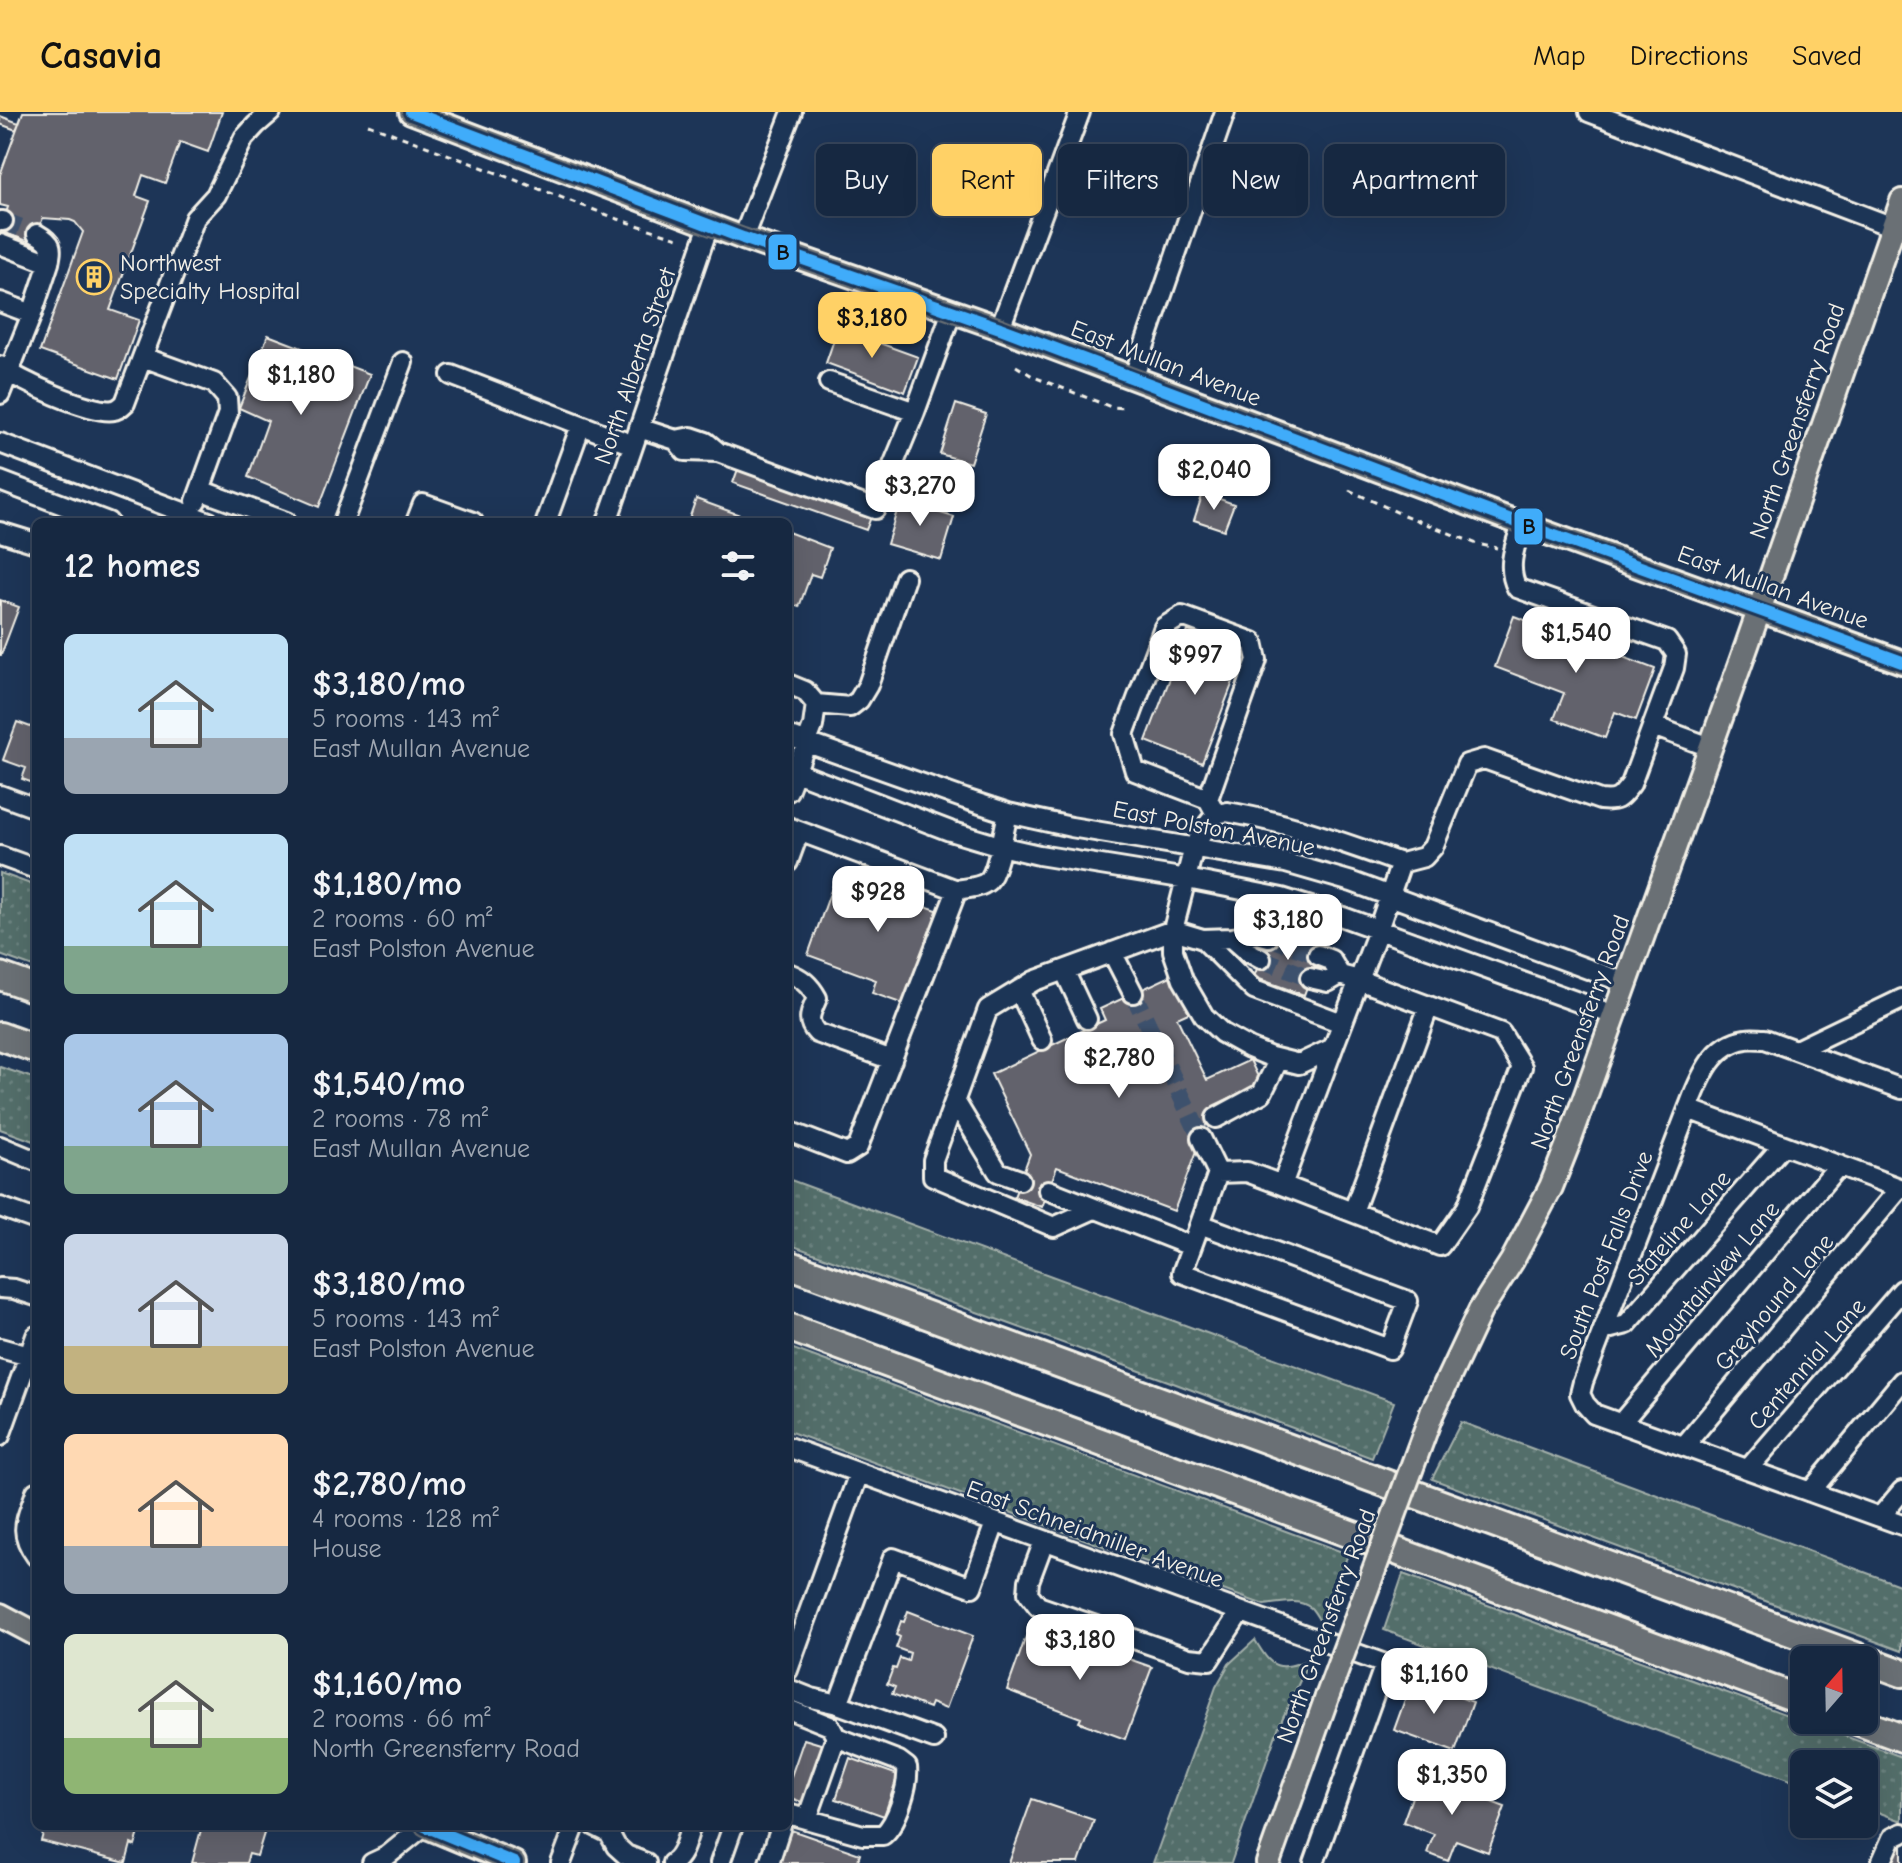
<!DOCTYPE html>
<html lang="en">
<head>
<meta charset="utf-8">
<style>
	:root { --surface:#162841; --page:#23344c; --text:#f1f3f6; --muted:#9ea6b1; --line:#35445a; --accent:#ffd166 }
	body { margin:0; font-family:"Comic Neue",sans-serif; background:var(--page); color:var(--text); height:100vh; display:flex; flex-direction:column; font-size:30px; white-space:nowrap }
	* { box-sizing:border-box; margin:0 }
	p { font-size:26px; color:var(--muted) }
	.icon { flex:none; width:44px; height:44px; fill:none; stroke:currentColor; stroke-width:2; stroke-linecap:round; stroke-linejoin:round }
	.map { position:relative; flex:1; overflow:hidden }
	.details { position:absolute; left:32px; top:406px; width:760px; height:1312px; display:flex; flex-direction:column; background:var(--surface); border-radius:12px; box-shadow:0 8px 32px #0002,0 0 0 2px var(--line) }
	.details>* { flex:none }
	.guide { position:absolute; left:816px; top:32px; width:760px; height:72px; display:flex; gap:16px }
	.needle { width:52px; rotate:20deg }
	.buttons { position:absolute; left:1790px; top:1534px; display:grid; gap:16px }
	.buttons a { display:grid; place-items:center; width:88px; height:88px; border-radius:12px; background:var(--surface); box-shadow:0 8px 32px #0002,0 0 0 2px var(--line); font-size:40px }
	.price { position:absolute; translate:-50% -68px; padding:0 18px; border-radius:16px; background:#fff; color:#222; font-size:26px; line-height:52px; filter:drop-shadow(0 2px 4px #0008) }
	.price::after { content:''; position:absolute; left:50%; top:48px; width:24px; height:18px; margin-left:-12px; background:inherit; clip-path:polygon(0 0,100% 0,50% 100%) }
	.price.current { background:var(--accent); color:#111 }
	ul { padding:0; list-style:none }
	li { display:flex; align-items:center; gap:24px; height:200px; padding:0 32px }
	li span { display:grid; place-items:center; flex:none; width:224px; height:160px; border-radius:12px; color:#555 }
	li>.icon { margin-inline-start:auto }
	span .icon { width:96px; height:96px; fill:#fffc; stroke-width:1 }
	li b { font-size:34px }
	h2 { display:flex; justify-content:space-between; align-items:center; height:96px; padding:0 32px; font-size:34px }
	.tag { padding:0 28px; border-radius:12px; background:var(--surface); box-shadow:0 8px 32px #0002,0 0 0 2px var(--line); font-size:28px; line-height:72px }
	.tag.current { background:var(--accent); color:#111 }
	header { display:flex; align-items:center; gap:48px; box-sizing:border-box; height:112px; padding:0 40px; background:var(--accent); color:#111 }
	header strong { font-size:38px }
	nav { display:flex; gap:44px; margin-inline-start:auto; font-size:28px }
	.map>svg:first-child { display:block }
	.grass { fill:url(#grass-dots); stroke:#a4b0aa; stroke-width:2 }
	.building { fill:#62626c; stroke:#f4f1e8; stroke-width:2 }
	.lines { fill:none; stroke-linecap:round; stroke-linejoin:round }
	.minor-tunnel { stroke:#3d516d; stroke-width:18; stroke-dasharray:18 9; stroke-linecap:butt }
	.minor-casing { stroke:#f4f1e8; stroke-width:24 }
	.major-casing { stroke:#f4f1e8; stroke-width:28 }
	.highway-casing { stroke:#f4f1e8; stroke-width:32 }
	.path { stroke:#f4f1e8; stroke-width:3; stroke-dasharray:6 6; stroke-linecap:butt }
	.minor { stroke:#1d3557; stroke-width:18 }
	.major { stroke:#6a7074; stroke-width:22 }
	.highway { stroke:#6a7074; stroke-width:26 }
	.major-bridge-casing { stroke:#f4f1e8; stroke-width:28; stroke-linecap:butt }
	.major-bridge { stroke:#6a7074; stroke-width:22 }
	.bus-1-casing { stroke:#1d3557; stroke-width:18 }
	.bus-1 { stroke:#40acfa; stroke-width:12 }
	.labels { text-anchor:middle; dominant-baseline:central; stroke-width:6; stroke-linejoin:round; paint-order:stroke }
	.poi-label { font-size:24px; fill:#f4f1e8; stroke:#1d3557; text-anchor:start }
	.street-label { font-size:24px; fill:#f4f1e8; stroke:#1d3557 }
	.line-badge { stroke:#1d3557; stroke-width:3 }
	.pale-badge-label { font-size:22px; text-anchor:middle; font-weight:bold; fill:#111 }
</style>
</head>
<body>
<header>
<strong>Casavia</strong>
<nav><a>Map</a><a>Directions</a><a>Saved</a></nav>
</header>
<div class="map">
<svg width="1902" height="1751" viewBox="0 0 1902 1751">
	<defs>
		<pattern id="grass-dots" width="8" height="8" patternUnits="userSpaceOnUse" patternTransform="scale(2)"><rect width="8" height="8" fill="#536e6b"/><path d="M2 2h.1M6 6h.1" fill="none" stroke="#6c8380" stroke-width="1.8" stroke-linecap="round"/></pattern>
	</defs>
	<rect width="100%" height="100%" fill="#1d3557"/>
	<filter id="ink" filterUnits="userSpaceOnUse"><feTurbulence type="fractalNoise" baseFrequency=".0125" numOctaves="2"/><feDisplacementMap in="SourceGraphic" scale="16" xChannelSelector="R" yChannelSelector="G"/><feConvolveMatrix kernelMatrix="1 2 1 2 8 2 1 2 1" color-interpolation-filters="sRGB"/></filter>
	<g filter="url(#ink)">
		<path class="grass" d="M0,761L36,774V856L0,843Z
			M0,955L36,967V1030L0,1017Z
			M788,1067L1394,1290L1372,1346L1168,1269L788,1132Z
			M788,1235L1348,1442L1322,1513C1319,1508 1315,1500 1311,1496C1297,1485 1279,1492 1264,1493L788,1319Z
			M1461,1310L1902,1474V1539L1432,1367Z
			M1403,1462L1902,1645V1709L1864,1695V1652H1804V1673L1384,1518Z
			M1255,1528C1272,1557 1278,1560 1310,1547L1279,1614L1231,1751H1153L1216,1575L1229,1552Z"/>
		<path class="building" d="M23,0H222L208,40L180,30L165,71L143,63L136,84L150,89L110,198L139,208L118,267L40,239L83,120L75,110L70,108L43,106L33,131L0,119L8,95L0,93V63Z
			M0,4L19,11L16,18L0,12Z
			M838,216L918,245L905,280L826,251Z
			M268,223L370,262L319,395L248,365L268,309L239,296Z
			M956,292L986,302L970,351L940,342Z
			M738,357L871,405L866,418L733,371Z
			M1203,381L1234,392L1224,418L1194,408Z
			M902,382L936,393L934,399L954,405L941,448L887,432Z
			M696,387L759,410H688Z
			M788,420L830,436L820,465L811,462L799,495L788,491Z
			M0,488L19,495L1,543H0Z
			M1514,504L1655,557L1636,608L1615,600L1605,626L1554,607L1564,581L1495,555Z
			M1188,519L1244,541L1202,651L1146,629Z
			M17,610L36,617V672L22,667L26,656L3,648Z
			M871,755L914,770L907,788L943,800L909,894L872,881L876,868L808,843L834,770L862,780Z
			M1272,816L1322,834L1304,883L1254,865Z
			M1177,861L1195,898L1177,906L1207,968L1250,948L1261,971L1213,994L1174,1099L1057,1055L1042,1095L1014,1085L1030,1042L991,962L1105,908L1100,897Z
			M908,1499L973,1524L946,1597L931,1591L929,1596L892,1582L895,1575L887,1572L893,1556L896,1557L900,1546L908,1549L910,1541L896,1536L900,1525L896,1523L901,1509L904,1510Z
			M1029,1516L1100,1543L1103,1538L1152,1555L1125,1627L1079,1610L1081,1606L1007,1578Z
			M1412,1568L1473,1590L1455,1640L1394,1618Z
			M804,1627L827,1634L807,1692L788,1685V1673Z
			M850,1646L898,1663L884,1704L836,1687Z
			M1420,1663L1505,1695L1488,1740L1456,1728L1448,1749L1427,1741L1434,1722L1403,1710Z
			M1032,1687L1094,1708L1079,1751H1009Z
			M45,1714H141L135,1734L131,1732L126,1751L41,1729Z
			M202,1714H263L265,1718L257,1744L249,1742L246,1751H192Z
			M791,1718L860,1742L857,1751H779Z
			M1896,1732L1902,1734V1751H1890Z"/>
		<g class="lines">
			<path class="minor-tunnel" d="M3,109L37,122
				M1269,825L1318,843
				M1261,847L1310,866
				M1133,881L1201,1026"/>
			<g class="minor-casing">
				<path id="minor" d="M1589,0L1893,115
					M0,109H3
					M37,122C53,131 52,135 49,151
					M743,126L792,0
					M0,132L49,151L32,202L0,282
					M0,190L32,202
					M1000,216L1080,0
					M143,245L214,271L227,286L228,301L200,378
					M0,254C16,268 94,303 114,298C117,298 123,293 125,291L195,106L216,83L244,26L256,13L271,0
					M451,263L633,333
					M1133,267L1225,0
					M829,270L915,300
					M639,316L676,328L691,325L706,330L718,340L875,397L915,300L952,199
					M676,328L685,339L718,340
					M0,331L209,410
					M0,369L108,410
					M196,389L200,378L286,410
					M343,410L403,250
					M416,410L423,392L473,410
					M546,410L581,313
					M607,410L709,113
					M0,420L36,431
					M788,572L805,579L816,592L813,614L788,679
					M816,592L850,595L859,588L868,573L905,466
					M1653,614L1710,635
					M788,624L965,687L1008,701L1071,715L1286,751L1352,770L1626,871
					M788,657L950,719L1000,734L1039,743L1187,767L1282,786L1343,805L1614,903
					M0,683L36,696
					M1208,687L1135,659L1124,622L1164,515L1182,504L1253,530L1257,548L1208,687L1216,702
					M1227,700C1287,710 1344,731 1401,751L1374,829L1333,936L1299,952L1271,945L1249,936L1222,921L1204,904L1183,868L1173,839V818L1194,735L1208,712L1216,702Z
					M788,715L957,778C966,776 980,776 988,769C998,759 1004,717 1008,701
					M0,744L36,757
					M788,750L799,720
					M1401,751L1424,745L1433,735L1467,652L1484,647L1600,688C1619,690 1620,686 1631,672L1674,556L1676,542L1667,529L1517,476C1506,455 1515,434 1522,412
					M1232,826L1248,840L1261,847
					M1203,827L1232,826L1258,822L1269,825
					M1112,840L1133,881
					M1318,843L1331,848L1340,863L1359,868L1501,921L1522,955L1467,1095L1440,1134L1282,1073L1333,936
					M1064,858L1087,907
					M788,861C802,866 810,873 817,886C811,901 805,908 817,921L892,948
					M1310,866L1328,870L1340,863
					M1019,878L1042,928
					M1796,938L1902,887
					M1902,977L1765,927C1759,927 1752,926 1746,927C1711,932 1699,969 1688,997L1583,1270L1580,1282L1585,1292L1594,1302L1902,1413
					M955,989L998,1060L1020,1068
					M1688,997L1902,1077
					M1216,1006L1262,981L1279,947
					M788,1019L847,1042L858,1035L957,778
					M1201,1026L1218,1061
					M0,1034L36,1049
					M1048,1078L1191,1134
					M0,1095L36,1108
					M1094,1097L1054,1115L933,1064V1048L988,897L1034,869L1173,818L1203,827L1254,878L1342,911
					M1353,1100L1429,894
					M1200,1112L1182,1161L1390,1237L1408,1189L1200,1112L1218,1061L1247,1060L1282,1073
					M0,1176L14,1177L36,1184
					M1603,1218L1627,1212L1783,1033
					M0,1236L29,1244
					M1621,1311L1839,1053
					M0,1324L36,1224
					M1684,1334L1900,1076
					M788,1335L1385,1552L1314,1751
					M1748,1357L1902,1178
					M36,1380C27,1408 17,1418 36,1444
					M1810,1380L1902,1269
					M1880,1405L1902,1379
					M1044,1429L1029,1469L1028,1481L1038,1494L1189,1546L1209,1548L1240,1500
					M788,1558L859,1361
					M788,1577L811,1586L838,1592L893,1446L972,1475L995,1411
					M838,1592L934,1627
					M788,1597L830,1614L836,1625L899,1649L907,1655C909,1674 897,1711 883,1723H863L788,1702
					M807,1707L836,1625
					M595,1714L609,1721L616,1734L626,1743L646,1751
					M372,1751L387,1744L424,1714
					M561,1751L575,1714
					M672,1751C684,1744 686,1727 691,1714
					M720,1751L733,1714
					M769,1751L781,1714
					M1881,1751L1892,1726L1902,1721"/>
			</g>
			<g class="major-casing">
				<path id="major" d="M411,0L743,126L1000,216L1522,412L1902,550
					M1432,1301L1480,1199L1512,1149L1551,1075L1570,1027L1747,533L1902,89
					M0,1503L36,1522
					M425,1714L514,1751
					M1268,1751L1327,1585"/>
			</g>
			<g class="highway-casing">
				<path id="highway" d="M0,864L36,877
					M0,924L36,937
					M788,1152L1902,1561
					M788,1215L1804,1589
					M1854,1608L1902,1626"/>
			</g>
			<path class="path" d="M368,12L618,107L678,126
				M1016,254L1034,265L1111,295L1123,296
				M1349,378L1401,402L1477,432L1497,436"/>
			<use href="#minor" class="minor"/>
			<use href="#major" class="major"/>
			<use href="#highway" class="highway"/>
			<g class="major-bridge-casing">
				<path id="major-bridge" d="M1327,1585L1432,1301"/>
			</g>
			<use href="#major-bridge" class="major-bridge"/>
			<g class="bus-1-casing">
				<path id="bus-1" d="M411,0L743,126L1000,216L1522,412L1902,550
					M425,1714L514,1751"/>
			</g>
			<use href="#bus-1" class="bus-1"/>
		</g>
	</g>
	<defs>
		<g id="building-ring" transform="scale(1.8)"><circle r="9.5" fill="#1d3557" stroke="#ffd166" stroke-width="1.5"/><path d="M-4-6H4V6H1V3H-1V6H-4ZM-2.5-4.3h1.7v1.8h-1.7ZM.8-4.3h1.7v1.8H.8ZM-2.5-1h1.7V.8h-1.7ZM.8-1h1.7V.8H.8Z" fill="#ffd166"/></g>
	</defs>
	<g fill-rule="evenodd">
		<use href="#building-ring" x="94" y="165"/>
	</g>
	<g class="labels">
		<g class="poi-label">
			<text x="120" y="151">Northwest<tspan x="120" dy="28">Specialty Hospital</tspan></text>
		</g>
		<g class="street-label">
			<text transform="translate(1166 251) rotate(21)">East Mullan Avenue</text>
			<text transform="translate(635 254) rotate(-71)">North Alberta Street</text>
			<text transform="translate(1797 309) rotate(-71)">North Greensferry Road</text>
			<text transform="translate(1773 475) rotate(20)">East Mullan Avenue</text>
			<text transform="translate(1214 716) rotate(11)">East Polston Avenue</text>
			<text transform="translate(1580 920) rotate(-70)">North Greensferry Road</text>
			<text transform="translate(1679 1116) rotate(-49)">Stateline Lane</text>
			<text transform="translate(1606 1143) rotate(-69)">South Post Falls Drive</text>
			<text transform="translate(1712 1167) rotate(-50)">Mountainview Lane</text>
			<text transform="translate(1774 1190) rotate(-50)">Greyhound Lane</text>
			<text transform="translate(1807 1252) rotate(-49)">Centennial Lane</text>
			<text transform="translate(1095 1422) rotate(20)">East Schneidmiller Avenue</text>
			<text transform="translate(1326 1514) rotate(-70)">North Greensferry Road</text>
		</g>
	</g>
	<g class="line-badge">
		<rect x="767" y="121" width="31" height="38" rx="8" fill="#40acfa"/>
		<rect x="1513" y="395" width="31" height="39" rx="8" fill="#40acfa"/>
	</g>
	<g class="pale-badge-label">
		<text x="783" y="148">B</text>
		<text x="1529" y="422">B</text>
	</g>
</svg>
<div class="buttons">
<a><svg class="needle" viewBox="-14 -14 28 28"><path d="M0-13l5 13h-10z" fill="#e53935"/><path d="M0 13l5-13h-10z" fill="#9ea6b1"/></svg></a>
<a><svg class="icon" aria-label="layers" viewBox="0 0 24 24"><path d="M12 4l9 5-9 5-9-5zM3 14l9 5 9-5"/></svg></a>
</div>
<b class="price current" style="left:872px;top:248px">$3,180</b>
<b class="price" style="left:301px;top:305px">$1,180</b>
<b class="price" style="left:1214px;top:400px">$2,040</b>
<b class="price" style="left:920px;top:416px">$3,270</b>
<b class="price" style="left:1576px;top:563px">$1,540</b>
<b class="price" style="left:1195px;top:585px">$997</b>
<b class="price" style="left:878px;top:822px">$928</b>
<b class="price" style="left:1288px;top:850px">$3,180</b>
<b class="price" style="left:1119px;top:988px">$2,780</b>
<b class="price" style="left:1080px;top:1570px">$3,180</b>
<b class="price" style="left:1434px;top:1604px">$1,160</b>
<b class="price" style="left:1452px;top:1705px">$1,350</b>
<div class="guide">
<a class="tag">Buy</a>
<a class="tag current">Rent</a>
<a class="tag">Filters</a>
<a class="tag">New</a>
<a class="tag">Apartment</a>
</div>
<section class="details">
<h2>12 homes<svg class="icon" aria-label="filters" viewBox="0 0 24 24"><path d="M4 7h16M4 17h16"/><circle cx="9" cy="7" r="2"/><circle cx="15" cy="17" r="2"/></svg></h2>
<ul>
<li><span style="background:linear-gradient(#bfe0f5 65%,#9aa5b1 0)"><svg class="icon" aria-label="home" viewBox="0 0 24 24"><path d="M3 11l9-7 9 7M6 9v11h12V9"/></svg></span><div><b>$3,180/mo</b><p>5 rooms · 143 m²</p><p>East Mullan Avenue</p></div></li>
<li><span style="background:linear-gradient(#bfe0f5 70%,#7fa58c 0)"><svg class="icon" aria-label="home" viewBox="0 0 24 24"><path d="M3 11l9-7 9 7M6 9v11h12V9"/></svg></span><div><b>$1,180/mo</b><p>2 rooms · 60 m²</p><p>East Polston Avenue</p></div></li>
<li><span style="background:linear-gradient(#a9c7e8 70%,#7fa58c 0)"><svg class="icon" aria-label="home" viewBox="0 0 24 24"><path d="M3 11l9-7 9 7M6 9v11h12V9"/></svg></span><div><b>$1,540/mo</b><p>2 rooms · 78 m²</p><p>East Mullan Avenue</p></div></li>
<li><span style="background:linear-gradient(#c9d6e8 70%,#c2b280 0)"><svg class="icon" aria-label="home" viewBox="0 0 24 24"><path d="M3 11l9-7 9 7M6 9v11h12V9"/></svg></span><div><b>$3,180/mo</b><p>5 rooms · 143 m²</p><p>East Polston Avenue</p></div></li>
<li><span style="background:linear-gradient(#ffd9b3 70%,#9aa5b1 0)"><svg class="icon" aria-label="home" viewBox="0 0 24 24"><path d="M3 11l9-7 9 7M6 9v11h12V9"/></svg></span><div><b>$2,780/mo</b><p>4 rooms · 128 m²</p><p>House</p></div></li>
<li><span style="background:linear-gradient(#dfe7d0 65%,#8fb573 0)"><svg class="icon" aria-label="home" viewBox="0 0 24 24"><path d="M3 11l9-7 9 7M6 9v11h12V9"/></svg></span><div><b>$1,160/mo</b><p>2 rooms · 66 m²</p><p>North Greensferry Road</p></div></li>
</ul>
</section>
</div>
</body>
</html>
